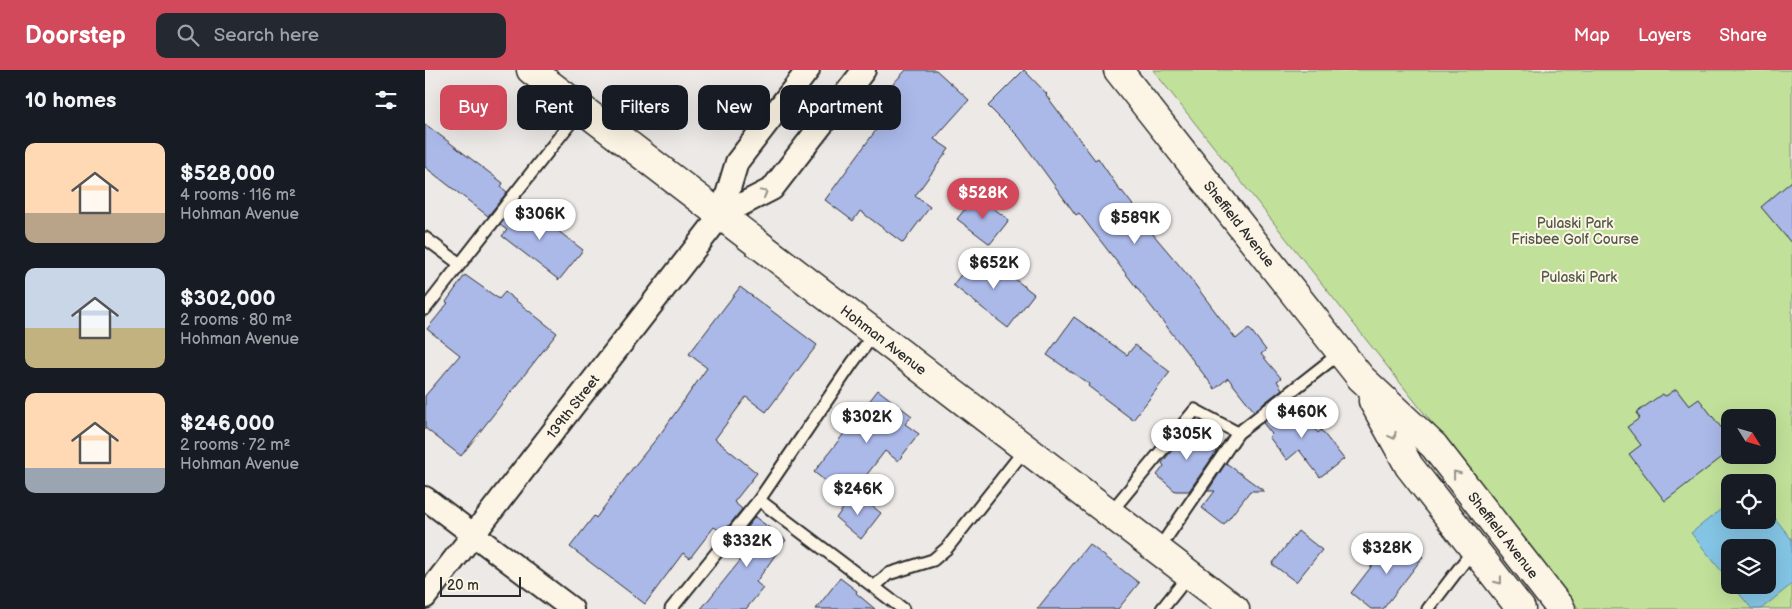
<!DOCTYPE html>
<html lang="en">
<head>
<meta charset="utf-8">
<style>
	:root { --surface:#171b24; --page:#242831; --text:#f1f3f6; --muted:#9ea1a6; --accent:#d1495b }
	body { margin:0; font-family:"Balsamiq Sans",sans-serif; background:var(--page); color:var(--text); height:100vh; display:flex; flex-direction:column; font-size:19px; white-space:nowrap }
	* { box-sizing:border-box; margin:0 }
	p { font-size:16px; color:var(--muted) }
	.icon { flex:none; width:28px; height:28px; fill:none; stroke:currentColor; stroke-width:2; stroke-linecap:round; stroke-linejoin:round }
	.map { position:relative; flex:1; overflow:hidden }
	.details { display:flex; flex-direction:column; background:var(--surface); width:425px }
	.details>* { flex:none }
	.top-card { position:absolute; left:15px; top:15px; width:475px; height:45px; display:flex; gap:10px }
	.needle { width:32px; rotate:127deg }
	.fabs { position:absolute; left:1296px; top:339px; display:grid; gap:10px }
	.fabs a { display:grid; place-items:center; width:55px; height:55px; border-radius:10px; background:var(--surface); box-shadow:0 5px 20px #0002; font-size:25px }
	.scale { position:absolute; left:15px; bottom:12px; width:81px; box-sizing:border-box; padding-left:5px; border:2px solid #2b2b2b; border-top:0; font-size:14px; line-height:18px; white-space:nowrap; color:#2b2b2b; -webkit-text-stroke:4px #fcf5e5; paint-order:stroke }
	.price { position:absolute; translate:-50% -42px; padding:0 11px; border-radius:18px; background:#fff; color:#222; font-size:16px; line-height:32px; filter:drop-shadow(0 1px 2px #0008) }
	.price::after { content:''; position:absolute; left:50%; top:30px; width:15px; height:11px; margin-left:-8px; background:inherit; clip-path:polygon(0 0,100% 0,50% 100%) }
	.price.selected { background:var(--accent); color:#fff }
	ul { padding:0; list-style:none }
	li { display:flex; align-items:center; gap:15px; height:125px; padding:0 25px }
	li span { display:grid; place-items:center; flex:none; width:140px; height:100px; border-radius:10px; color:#555 }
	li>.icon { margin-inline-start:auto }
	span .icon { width:60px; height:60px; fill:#fffc; stroke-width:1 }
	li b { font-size:21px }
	h2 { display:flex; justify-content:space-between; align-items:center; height:60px; padding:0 25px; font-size:21px }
	.chip { padding:0 18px; border-radius:10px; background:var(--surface); box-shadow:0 5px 20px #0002; font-size:18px; line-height:45px }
	.chip.selected { background:var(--accent); color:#fff }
	header { display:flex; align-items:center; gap:30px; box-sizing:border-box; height:70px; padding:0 25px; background:var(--accent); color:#fff }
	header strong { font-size:24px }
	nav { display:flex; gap:28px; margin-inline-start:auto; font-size:18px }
	.search { width:350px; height:45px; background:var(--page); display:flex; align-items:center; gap:12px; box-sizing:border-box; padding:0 18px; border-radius:10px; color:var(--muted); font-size:19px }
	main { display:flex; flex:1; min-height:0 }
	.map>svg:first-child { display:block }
	.green { fill:#c1e19a; stroke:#768662; fill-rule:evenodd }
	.water { fill:#84c5e5; stroke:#60879b }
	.building { fill:#abb9e9; stroke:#2b2b2b }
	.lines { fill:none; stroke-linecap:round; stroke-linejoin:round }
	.service-casing { stroke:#2b2b2b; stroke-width:15 }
	.minor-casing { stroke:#2b2b2b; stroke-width:26 }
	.tertiary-casing { stroke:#2b2b2b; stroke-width:31 }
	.secondary-casing { stroke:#2b2b2b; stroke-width:31 }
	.service { stroke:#fcf5e5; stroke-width:11 }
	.minor { stroke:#fcf5e5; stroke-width:22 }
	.tertiary { stroke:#fcf5e5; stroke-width:28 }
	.secondary { stroke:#fcf5e5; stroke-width:28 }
	.oneway { stroke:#949088 }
	.labels { text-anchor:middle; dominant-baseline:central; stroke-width:4; stroke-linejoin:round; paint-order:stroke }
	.park-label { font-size:14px; fill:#505847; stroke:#fcf5e5 }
	.street-label { font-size:14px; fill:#2b2b2b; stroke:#fcf5e5 }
</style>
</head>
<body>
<header>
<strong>Doorstep</strong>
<div class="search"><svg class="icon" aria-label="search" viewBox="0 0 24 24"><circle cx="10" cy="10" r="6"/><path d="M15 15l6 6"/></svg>Search here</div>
<nav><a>Map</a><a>Layers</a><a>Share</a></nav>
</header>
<main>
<section class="details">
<h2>10 homes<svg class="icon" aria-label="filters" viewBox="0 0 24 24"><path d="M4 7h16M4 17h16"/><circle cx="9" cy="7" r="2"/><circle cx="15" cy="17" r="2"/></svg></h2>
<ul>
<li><span style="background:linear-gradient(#ffd9b3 70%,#b9a48a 0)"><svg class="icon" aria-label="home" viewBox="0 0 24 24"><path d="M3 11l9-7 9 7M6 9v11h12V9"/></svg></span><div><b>$528,000</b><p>4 rooms · 116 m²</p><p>Hohman Avenue</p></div></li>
<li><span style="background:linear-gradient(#c9d6e8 60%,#c2b280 0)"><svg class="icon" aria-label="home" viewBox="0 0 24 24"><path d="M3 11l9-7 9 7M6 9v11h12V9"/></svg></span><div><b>$302,000</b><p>2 rooms · 80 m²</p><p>Hohman Avenue</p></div></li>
<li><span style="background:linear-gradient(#ffd9b3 75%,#9aa5b1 0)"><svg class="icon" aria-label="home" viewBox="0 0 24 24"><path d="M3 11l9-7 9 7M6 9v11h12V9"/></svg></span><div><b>$246,000</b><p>2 rooms · 72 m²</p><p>Hohman Avenue</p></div></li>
</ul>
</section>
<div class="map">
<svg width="1367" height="539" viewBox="0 0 1367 539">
	<rect width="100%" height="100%" fill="#ece9e6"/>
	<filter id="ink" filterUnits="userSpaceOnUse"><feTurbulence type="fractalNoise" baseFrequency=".02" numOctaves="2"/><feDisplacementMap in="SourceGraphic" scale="10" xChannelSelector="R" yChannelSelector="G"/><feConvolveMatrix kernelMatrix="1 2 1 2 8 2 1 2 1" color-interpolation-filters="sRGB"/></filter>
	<g filter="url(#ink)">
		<path class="green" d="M728,0H1367V539H1154ZM1305,348H1342V385H1305ZM1305,412H1342V450H1305ZM1305,478H1342V515H1305Z"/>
		<path class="water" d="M1305,432V450H1342L1343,439L1367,470V514L1336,539H1327L1307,515H1342V478H1305V512L1266,463Z"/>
		<path class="building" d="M481,0H511L544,30L509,69L524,79L490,126L505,137L478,173L435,141L428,151L400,130L454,56L444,48L467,17L466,16Z
			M599,0L622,24L621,25L670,90L673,88L696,122L697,121L724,156L722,157L765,208L811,269L824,258L841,280L836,284L856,308L852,311L857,319L829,341L803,308L790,319L654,143L651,145L594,67L563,36Z
			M0,54L78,113L76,117L82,122L63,146L0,97Z
			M1367,111V174L1336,137Z
			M551,125L584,150L565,174L532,149Z
			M94,131L158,180L134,210L77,166L82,160L75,155Z
			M554,181L609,224L583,258L528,215Z
			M40,205L74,229L80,222L132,263L36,386L0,358V326L35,285L2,259L23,233L21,232Z
			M315,217L392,275L341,342L321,327L290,369L332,403L309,432L317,439L298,463L289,457L265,488L258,483L220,534L145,477L169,446L171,448L207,399L236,363L282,298L264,284Z
			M649,247L702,285L710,275L745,302L708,350L663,316L664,314L622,285Z
			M1251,319L1264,336L1274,329L1305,369V381L1240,431L1204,384L1216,375L1202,357L1215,348L1211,343L1237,324L1241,326Z
			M453,320L487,346L480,354L494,364L473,391L460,381L423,429L389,402Z
			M867,330L893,363L896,360L919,389L895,407L874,380L862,390L844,367L847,364L838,353Z
			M766,356L790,374L791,382L764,421H750L732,405L739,396L737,393Z
			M801,393L839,421H825L799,455L777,438L790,421H783Z
			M430,423L456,443L436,469L411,448Z
			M330,447L361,470L331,512L338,518L321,539H276L323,481L310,472Z
			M873,461L897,480L871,512L847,494Z
			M970,466L998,487L958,539H946L926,523Z
			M664,474L714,513L693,539H612Z
			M415,508L432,521L431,523L450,539H391Z"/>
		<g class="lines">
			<g class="service-casing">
				<path id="service" d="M0,168L35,194
					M0,239L157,38
					M334,430L478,539
					M685,443L770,340L813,363
					M733,480L813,363L915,283
					M449,517L463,504L508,490L522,478L601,378
					M246,539L334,430L428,292L450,263
					M737,539L765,504
					M1003,539L1049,479"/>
			</g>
			<g class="minor-casing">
				<g id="minor">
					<path d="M296,145L347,119L439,0"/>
					<path d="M0,428L147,539"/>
					<path id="s1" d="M0,527L296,145L312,92L383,0"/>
				</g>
			</g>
			<g class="tertiary-casing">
				<g id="tertiary">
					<path id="s2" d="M693,0L936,308L1009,376L1136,539"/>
					<path d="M948,331L984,396L1096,539"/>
				</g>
			</g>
			<g class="secondary-casing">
				<g id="secondary">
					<path id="s3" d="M106,0L810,539"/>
				</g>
			</g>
			<use href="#service" class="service"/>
			<use href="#minor" class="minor"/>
			<use href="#tertiary" class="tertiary"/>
			<use href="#secondary" class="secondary"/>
		</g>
		<defs><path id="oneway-chevron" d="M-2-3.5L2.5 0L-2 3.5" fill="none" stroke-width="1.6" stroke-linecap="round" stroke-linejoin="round" transform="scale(1.25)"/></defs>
		<g class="oneway">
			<use href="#oneway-chevron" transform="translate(339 123) rotate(-29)"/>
			<use href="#oneway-chevron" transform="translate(968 366) rotate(61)"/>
			<use href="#oneway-chevron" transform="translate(1031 404) rotate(-128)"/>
			<use href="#oneway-chevron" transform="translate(1074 511) rotate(52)"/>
		</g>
	</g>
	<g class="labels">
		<g class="park-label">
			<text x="1150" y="153">Pulaski Park<tspan x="1150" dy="16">Frisbee Golf Course</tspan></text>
			<text x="1154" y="207">Pulaski Park</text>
		</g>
		<g class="street-label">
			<text stroke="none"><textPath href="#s2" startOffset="196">Sheffield Avenue</textPath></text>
			<text stroke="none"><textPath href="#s3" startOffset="444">Hohman Avenue</textPath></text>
			<text stroke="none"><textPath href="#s1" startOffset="241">139th Street</textPath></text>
			<text stroke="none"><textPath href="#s2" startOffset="605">Sheffield Avenue</textPath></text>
		</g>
	</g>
</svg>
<div class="fabs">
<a><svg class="needle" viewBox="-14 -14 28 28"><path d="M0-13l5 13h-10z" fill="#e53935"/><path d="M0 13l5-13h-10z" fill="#9ea1a6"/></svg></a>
<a><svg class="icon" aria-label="locate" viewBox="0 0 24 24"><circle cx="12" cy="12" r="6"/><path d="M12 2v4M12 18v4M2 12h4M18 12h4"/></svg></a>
<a><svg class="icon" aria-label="layers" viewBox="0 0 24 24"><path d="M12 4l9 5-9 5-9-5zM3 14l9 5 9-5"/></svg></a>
</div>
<div class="scale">20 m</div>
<b class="price selected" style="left:558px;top:150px">$528K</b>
<b class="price" style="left:115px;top:171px">$306K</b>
<b class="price" style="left:710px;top:175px">$589K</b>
<b class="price" style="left:569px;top:220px">$652K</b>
<b class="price" style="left:877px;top:369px">$460K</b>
<b class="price" style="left:442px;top:374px">$302K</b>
<b class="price" style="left:762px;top:391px">$305K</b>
<b class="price" style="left:433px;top:446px">$246K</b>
<b class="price" style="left:322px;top:498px">$332K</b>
<b class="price" style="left:962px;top:505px">$328K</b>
<div class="top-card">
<a class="chip selected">Buy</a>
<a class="chip">Rent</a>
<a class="chip">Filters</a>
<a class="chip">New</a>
<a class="chip">Apartment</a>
</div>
</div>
</main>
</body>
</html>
